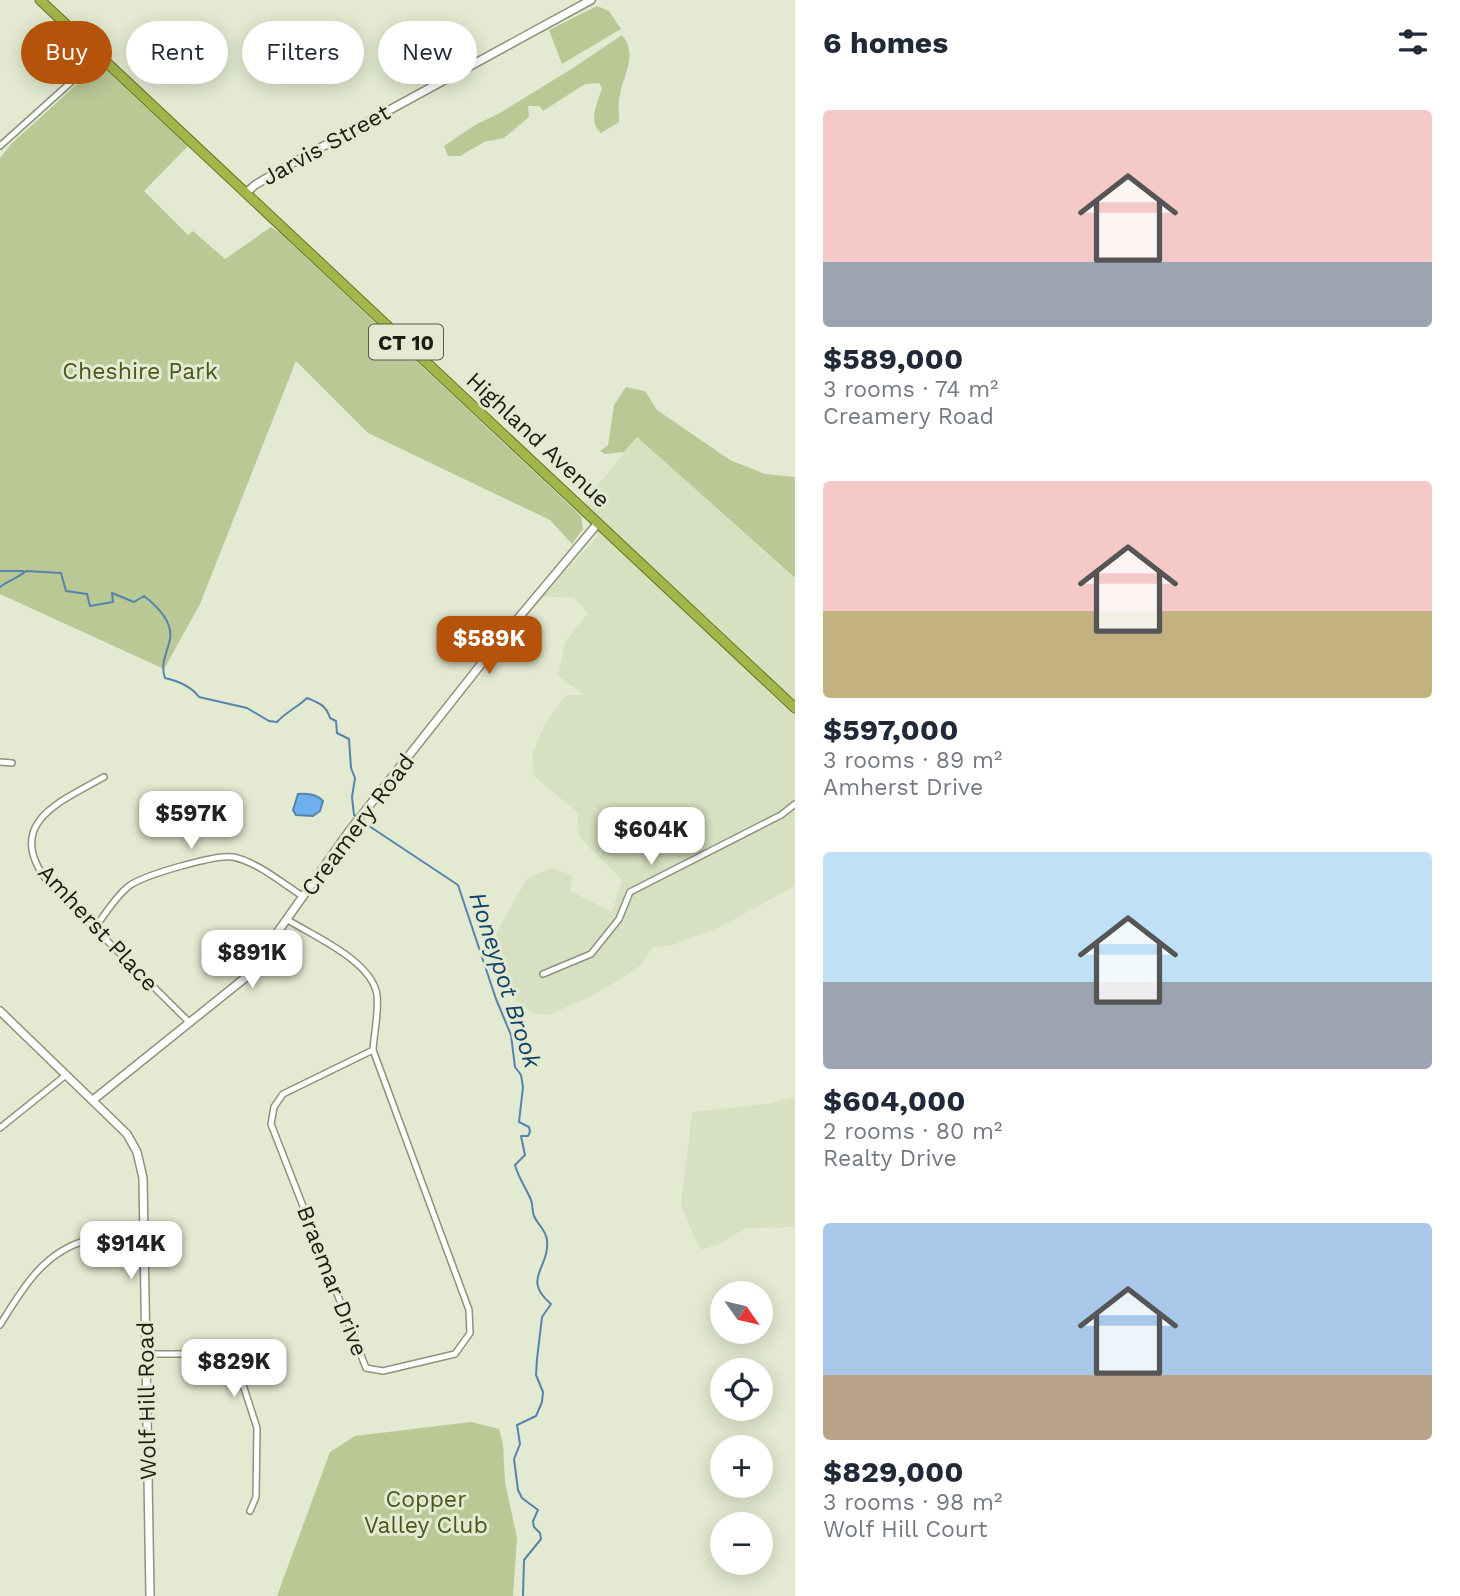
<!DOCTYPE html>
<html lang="en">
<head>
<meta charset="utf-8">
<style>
	:root { --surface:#fff; --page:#f6f6f7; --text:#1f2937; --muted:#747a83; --accent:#b45309 }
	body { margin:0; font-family:"Work Sans",sans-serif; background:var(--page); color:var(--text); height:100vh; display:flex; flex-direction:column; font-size:26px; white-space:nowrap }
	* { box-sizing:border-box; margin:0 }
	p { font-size:23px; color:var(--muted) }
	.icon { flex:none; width:38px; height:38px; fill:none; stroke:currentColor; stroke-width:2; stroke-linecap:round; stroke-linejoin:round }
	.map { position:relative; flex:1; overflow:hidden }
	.sheet { display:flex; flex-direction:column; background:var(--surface); width:665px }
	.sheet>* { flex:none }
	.guide { position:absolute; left:21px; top:21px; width:665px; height:63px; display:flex; gap:14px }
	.needle { width:46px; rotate:124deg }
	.buttons { position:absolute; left:710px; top:1281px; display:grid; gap:14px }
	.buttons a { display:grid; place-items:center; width:63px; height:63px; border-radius:50%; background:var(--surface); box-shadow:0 4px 18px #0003; font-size:35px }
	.price { position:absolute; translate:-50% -60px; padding:0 16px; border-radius:14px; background:#fff; color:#222; font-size:23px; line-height:46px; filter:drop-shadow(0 2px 4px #0008) }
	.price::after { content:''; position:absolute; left:50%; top:42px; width:21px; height:16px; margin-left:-10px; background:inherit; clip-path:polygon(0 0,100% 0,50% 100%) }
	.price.selected { background:var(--accent); color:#fff }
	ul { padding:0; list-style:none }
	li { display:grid; align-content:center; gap:14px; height:371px; padding:0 28px }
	li span { display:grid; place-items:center; height:217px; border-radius:7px; color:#555 }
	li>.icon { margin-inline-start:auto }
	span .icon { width:126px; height:126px; fill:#fffc; stroke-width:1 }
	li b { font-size:30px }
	h2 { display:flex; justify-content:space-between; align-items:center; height:84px; padding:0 28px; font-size:30px }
	.pill { padding:0 24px; border-radius:32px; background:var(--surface); box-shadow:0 4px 18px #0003; font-size:24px; line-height:63px }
	.pill.selected { background:var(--accent); color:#fff }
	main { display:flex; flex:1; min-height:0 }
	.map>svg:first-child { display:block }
	.built { fill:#d7e1c1 }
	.green { fill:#bac896 }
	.water { fill:#6eb0ee; stroke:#5584ad; stroke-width:2 }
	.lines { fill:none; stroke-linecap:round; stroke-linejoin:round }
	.stream { stroke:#5584ad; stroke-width:2 }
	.minor-casing { stroke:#8d937c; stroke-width:8 }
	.tertiary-casing { stroke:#8d937c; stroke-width:10 }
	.trunk-casing { stroke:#64751b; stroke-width:11 }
	.minor { stroke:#fff; stroke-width:5 }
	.tertiary { stroke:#fff; stroke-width:7 }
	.trunk { stroke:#a2b64b; stroke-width:9 }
	.labels { text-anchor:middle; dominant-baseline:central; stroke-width:6; stroke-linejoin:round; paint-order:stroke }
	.shield { fill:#e3ead1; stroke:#585b4d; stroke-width:2 }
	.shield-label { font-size:21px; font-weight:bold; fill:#1c1e15 }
	.street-label { font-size:23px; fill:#1c1e15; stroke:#e3ead1 }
	.park-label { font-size:23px; fill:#4a571b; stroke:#e3ead1 }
	.water-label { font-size:24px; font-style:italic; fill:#11426a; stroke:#e3ead1 }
</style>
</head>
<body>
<main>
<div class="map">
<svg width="795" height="1596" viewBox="0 0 795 1596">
	<rect width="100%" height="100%" fill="#e3ead1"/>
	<path class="built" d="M637,437L795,579V818L792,820L795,821V886L718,928L669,946H654L640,966L594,995L548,1015L534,1014L517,1002L496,933L527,879L551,868L572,875L570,891L612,912L622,880L579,837L577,812L534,776L532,755L544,725L566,695H584L558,676L565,642L588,613L574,598L543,596L597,537L583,503Z
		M795,1097V1227L745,1228L722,1243L700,1250L681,1205L692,1112L767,1104Z"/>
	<path class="green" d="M597,6L609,11L621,29L562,64L549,30Z
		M622,35C638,54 624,74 620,94C618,103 619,113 619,122L601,133C587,122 598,102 602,88L599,83L585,84L543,111L539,106H528L529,117L504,138L484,142L460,156H448L444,146L475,125L500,113L573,68Z
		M97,66L104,68L188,146L144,191L188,235L193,231L225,259L271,227L280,233L581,516L583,529L572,544L550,520L368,433L296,361L200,604L164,669L0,594V158L11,144Z
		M626,387L645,391L657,410L730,460L765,474L795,477V578L637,437L624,452L605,454L600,451L608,445L614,405Z
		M471,1422L499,1429L503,1444L505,1482L517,1538L513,1596H277L330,1452L355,1436Z"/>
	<path class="water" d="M298,794C307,793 317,794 323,801L320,811L313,816L296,815L293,810Z"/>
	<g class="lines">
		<path class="stream" d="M0,571H23
			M0,587C9,580 18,578 26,571L61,573L66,591L87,594L90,606L113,602L112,593L134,602L144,596C157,606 173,621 170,639C167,653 160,664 165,678C178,681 191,686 199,697L247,708L269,721L277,722C286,712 298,707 307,698C319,703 326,705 330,718L336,721L337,733L349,739L351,768L355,778L352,797L354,815L356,816
			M360,820L458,885L496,999L511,1035L515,1067L521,1075L523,1087L519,1122L529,1127L530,1132L528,1136H521L525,1155L515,1165C518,1177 526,1188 531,1200C533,1205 532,1211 534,1216C538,1225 546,1230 547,1240C550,1268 521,1279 551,1304L542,1317L537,1359L536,1375L543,1392L542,1402L536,1416L517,1425L520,1444L514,1459L518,1490L522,1498L538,1510L533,1521L534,1527L540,1533L541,1539L524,1560L523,1596"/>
		<g class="minor-casing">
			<path id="minor" d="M0,146L100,56
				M0,762L12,763
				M104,777C59,802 3,824 48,882L189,1022
				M288,920C315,937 372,961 377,995C379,1012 374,1033 373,1050
				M95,928C105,914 116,896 129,886C144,875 216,854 233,857C258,862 283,884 304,897
				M543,974L591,954L619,919L630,892L781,815L795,804
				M373,1050L469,1310L470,1333L455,1354L383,1371L366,1368L271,1124L274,1107L283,1094Z
				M0,1128L66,1075
				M0,1325C22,1289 44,1251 88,1240C105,1236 126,1240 144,1239
				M147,1354H233L257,1428L256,1497L250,1511"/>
		</g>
		<g class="tertiary-casing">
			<path id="tertiary" d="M246,193L255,185L287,166L591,0
				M0,1011L127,1134L137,1152L143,1178L150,1596
				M93,1100L245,978L350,830L505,634L598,523"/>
		</g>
		<g class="trunk-casing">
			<path id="trunk" d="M40,0L795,708"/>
		</g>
		<use href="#minor" class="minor"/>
		<use href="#tertiary" class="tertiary"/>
		<use href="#trunk" class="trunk"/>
	</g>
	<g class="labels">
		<rect class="shield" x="369" y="324.5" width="74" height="35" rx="5"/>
		<g class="shield-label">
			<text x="406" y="342">CT 10</text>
		</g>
		<g class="street-label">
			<text transform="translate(326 145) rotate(-29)">Jarvis Street</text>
			<text transform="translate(538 440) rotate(43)">Highland Avenue</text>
			<text transform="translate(358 825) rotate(-53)">Creamery Road</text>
			<text transform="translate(98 928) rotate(47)">Amherst Place</text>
			<text transform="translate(332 1281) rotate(69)">Braemar Drive</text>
			<text transform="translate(147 1401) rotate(-91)">Wolf Hill Road</text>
		</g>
		<g class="park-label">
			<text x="140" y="371">Cheshire Park</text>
			<text x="426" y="1499">Copper<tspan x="426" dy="26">Valley Club</tspan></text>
		</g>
		<g class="water-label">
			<text transform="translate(505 980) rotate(72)">Honeypot Brook</text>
		</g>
	</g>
</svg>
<div class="buttons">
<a><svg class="needle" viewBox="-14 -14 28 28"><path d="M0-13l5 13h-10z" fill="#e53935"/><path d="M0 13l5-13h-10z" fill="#747a83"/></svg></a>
<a><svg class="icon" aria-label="locate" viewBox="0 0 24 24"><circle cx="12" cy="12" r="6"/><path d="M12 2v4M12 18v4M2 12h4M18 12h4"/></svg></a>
<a>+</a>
<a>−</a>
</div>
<b class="price selected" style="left:489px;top:676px">$589K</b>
<b class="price" style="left:191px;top:851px">$597K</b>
<b class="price" style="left:651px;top:867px">$604K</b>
<b class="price" style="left:252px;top:990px">$891K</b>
<b class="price" style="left:131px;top:1281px">$914K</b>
<b class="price" style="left:234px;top:1399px">$829K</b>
<div class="guide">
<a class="pill selected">Buy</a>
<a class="pill">Rent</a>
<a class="pill">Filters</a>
<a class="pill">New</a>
</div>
</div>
<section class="sheet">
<h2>6 homes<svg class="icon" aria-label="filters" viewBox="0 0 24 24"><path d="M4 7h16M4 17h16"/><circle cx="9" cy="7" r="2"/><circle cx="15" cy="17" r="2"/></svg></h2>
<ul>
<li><span style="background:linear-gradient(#f6c9c9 70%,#9aa5b1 0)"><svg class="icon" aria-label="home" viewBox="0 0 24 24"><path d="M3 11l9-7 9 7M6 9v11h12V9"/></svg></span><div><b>$589,000</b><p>3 rooms · 74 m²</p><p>Creamery Road</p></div></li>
<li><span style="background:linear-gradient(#f6c9c9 60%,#c2b280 0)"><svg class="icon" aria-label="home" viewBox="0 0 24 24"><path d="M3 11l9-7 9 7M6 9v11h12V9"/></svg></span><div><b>$597,000</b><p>3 rooms · 89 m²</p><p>Amherst Drive</p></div></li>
<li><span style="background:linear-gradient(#bfe0f5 60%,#9aa5b1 0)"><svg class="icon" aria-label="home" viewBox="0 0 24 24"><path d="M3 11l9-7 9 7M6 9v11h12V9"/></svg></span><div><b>$604,000</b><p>2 rooms · 80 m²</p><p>Realty Drive</p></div></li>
<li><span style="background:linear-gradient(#a9c7e8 70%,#b9a48a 0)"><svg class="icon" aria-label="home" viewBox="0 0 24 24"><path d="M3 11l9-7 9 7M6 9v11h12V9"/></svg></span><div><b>$829,000</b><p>3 rooms · 98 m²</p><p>Wolf Hill Court</p></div></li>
</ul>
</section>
</main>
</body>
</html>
